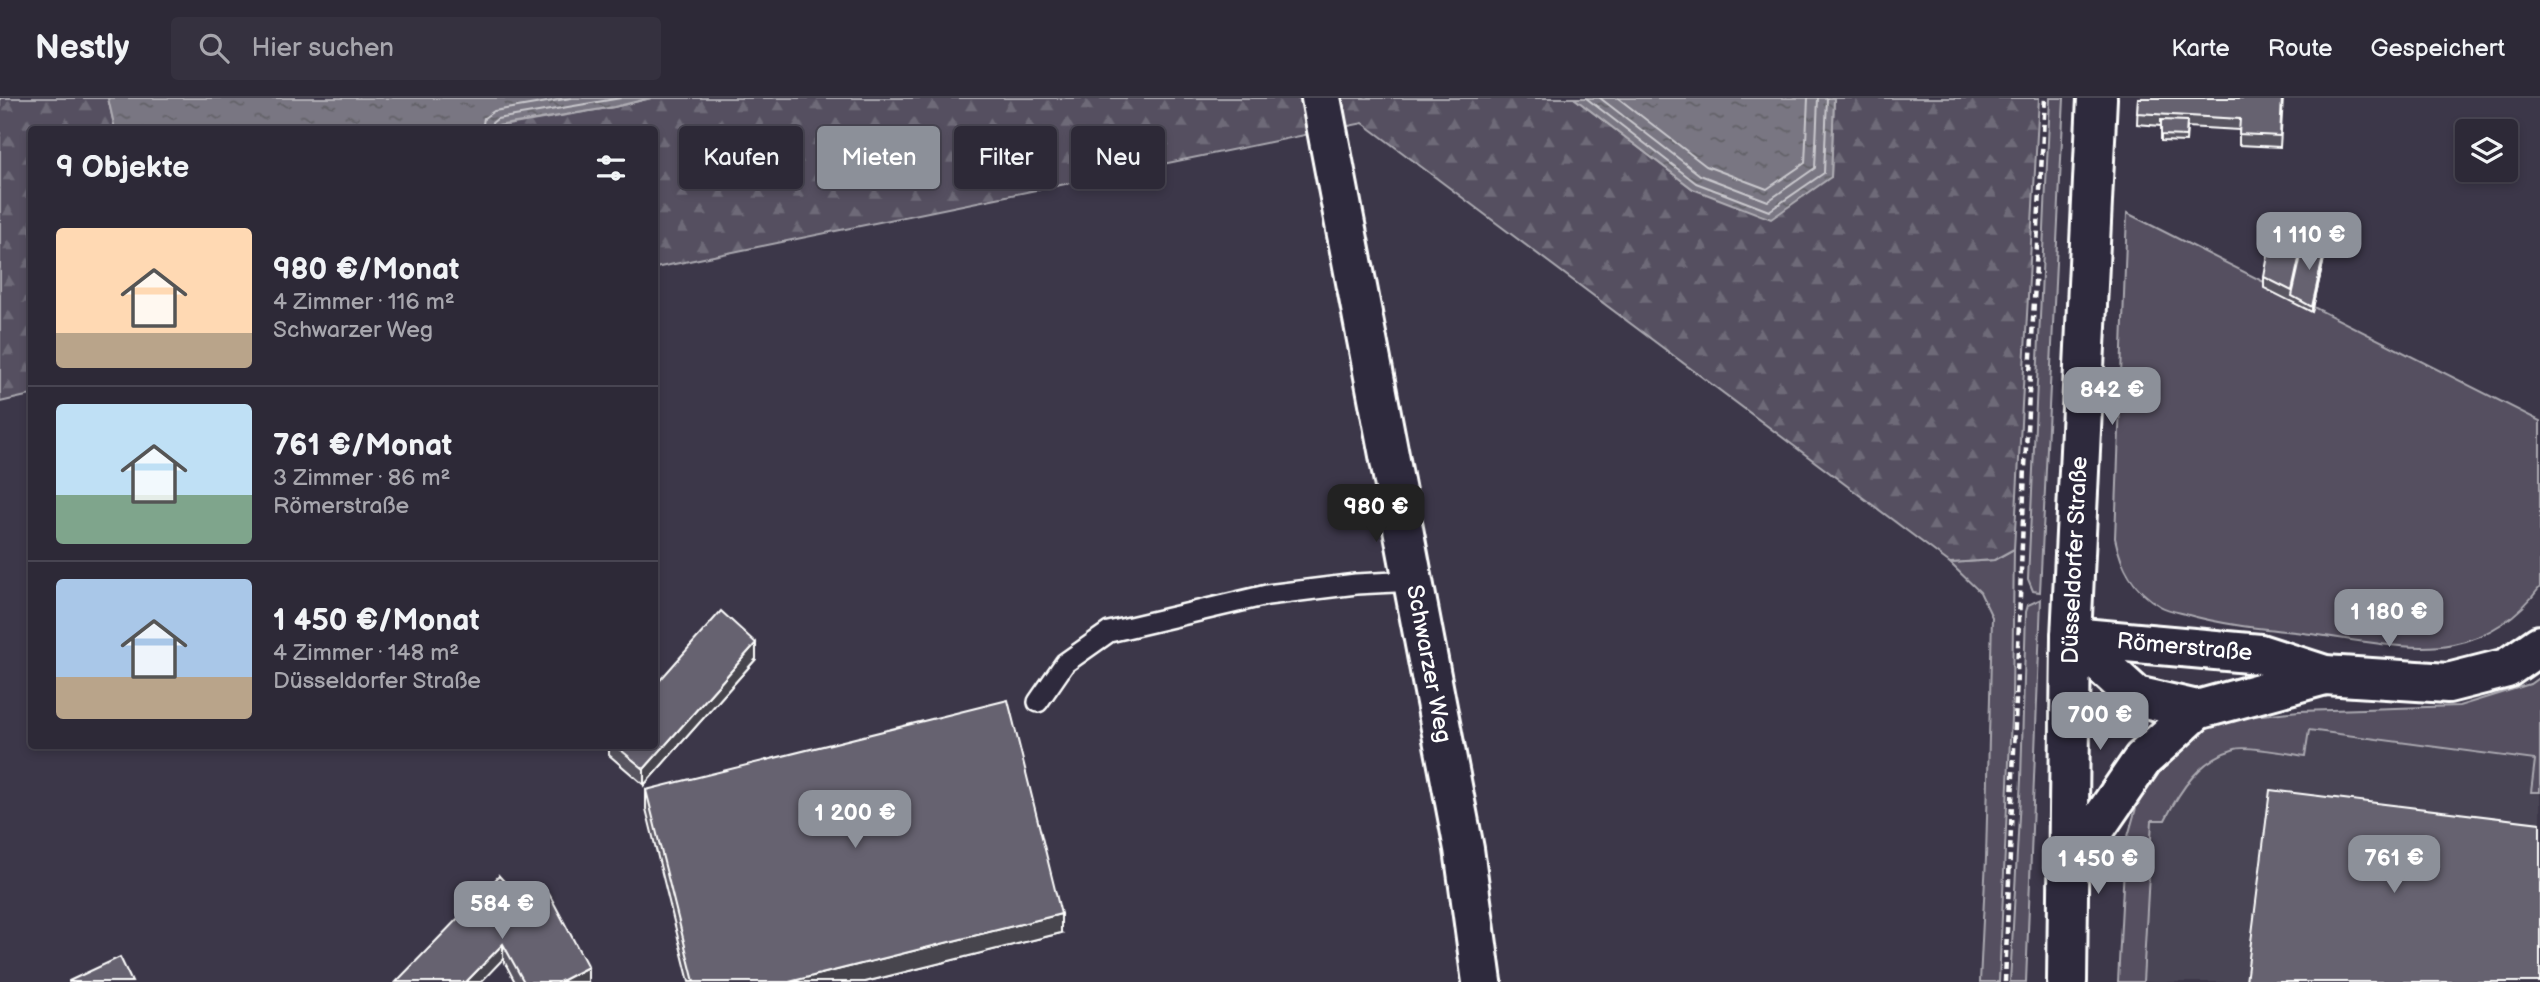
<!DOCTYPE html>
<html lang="de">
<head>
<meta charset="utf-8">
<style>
	:root { --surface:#2d2937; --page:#35313f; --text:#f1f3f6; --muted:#a7a6ad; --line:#484552; --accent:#8c9099 }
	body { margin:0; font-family:"Balsamiq Sans",sans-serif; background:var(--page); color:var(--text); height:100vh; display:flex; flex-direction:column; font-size:26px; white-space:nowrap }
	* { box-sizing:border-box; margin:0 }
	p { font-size:23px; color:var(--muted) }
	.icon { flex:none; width:38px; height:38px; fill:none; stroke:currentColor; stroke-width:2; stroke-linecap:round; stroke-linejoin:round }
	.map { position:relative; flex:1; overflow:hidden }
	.sheet { position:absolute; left:28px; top:28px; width:630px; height:623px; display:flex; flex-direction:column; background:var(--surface); border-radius:7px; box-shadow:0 4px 10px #0003,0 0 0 2px var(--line) }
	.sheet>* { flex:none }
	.banner { position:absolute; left:679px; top:28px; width:665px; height:63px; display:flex; gap:14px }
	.controls { position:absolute; left:2455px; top:21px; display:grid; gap:14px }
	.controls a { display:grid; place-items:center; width:63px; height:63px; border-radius:7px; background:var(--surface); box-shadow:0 4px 10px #0003,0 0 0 2px var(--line); font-size:35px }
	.price { position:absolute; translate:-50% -60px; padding:0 16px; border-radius:14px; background:var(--accent); color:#fff; font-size:23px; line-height:46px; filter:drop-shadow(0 2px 4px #0008) }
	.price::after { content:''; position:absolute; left:50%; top:42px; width:21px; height:16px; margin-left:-10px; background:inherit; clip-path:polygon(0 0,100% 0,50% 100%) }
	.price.current { background:#222; color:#fff }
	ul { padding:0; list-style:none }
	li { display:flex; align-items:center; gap:21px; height:175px; padding:0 28px }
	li+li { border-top:2px solid var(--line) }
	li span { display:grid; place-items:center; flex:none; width:196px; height:140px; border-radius:7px; color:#555 }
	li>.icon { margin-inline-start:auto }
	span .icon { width:84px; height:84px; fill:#fffc; stroke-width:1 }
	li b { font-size:30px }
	h2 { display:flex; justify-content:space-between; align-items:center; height:84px; padding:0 28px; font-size:30px }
	.chip { padding:0 24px; border-radius:7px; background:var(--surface); box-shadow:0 4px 10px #0003,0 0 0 2px var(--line); font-size:24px; line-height:63px }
	.chip.current { background:var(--accent); color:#fff }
	header { display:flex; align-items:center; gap:42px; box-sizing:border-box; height:98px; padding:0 35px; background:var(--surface); border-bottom:2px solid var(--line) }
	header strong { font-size:33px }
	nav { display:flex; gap:38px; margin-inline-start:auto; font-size:24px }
	.search { width:490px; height:63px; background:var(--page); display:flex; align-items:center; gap:18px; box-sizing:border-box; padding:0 24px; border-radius:7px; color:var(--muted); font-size:26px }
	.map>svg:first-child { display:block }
	.built { fill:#494455 }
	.grass { fill:#555060; stroke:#aaa8b0; stroke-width:2 }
	.forest { fill:url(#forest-firs); stroke:#aaa8b0; stroke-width:2 }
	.water { fill:url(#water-ripples); stroke:#afadb4; stroke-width:2 }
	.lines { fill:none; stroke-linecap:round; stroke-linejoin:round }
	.shore { stroke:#c9c8cd; stroke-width:2 }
	.service-casing { stroke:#fff; stroke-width:24 }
	.minor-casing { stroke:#fff; stroke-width:44 }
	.tertiary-casing { stroke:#fff; stroke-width:44 }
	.secondary-casing { stroke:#fff; stroke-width:44 }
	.path { stroke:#fff; stroke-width:4.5; stroke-dasharray:7 5; stroke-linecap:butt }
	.service { stroke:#2f2a3d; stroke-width:19 }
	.minor { stroke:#2f2a3d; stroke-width:38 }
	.tertiary { stroke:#2f2a3d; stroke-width:38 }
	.secondary { stroke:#2f2a3d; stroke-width:38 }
	.wall { fill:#585460; stroke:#fff; stroke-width:2 }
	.shaded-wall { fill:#47454e; stroke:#fff; stroke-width:2 }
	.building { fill:#666270; stroke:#fff; stroke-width:2 }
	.labels { text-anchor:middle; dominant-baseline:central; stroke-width:5; stroke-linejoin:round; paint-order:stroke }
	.street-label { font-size:23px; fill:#fff; stroke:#2f2a3d }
</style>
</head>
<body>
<header>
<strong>Nestly</strong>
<div class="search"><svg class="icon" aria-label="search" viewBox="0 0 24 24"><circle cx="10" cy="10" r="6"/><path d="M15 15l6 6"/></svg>Hier suchen</div>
<nav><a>Karte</a><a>Route</a><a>Gespeichert</a></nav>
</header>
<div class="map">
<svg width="2540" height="884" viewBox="0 0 2540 884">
	<defs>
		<pattern id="forest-firs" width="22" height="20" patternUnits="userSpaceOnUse" patternTransform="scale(1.75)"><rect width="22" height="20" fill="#555060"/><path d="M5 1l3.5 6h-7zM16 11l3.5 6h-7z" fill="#6e6a78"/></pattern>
		<pattern id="water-ripples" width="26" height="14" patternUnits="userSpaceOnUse" patternTransform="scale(1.75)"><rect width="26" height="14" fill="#797682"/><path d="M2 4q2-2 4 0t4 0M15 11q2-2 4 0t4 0" fill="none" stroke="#626167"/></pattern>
	</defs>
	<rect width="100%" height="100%" fill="#3c3749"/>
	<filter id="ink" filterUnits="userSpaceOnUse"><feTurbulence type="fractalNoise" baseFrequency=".0143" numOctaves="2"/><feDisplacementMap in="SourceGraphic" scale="14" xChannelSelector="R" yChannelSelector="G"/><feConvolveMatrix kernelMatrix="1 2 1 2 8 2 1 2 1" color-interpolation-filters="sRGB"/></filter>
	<g filter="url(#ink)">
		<path class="built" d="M2540,624V884H2130L2153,701L2250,629Z"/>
		<path class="grass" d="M2050,0H2064L2040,494L2033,493L2028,481Z
			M2127,115L2540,323V489C2519,518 2489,539 2453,546C2413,555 2352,541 2311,536C2269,531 2226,528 2185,516C2177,514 2167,512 2160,508C2133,492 2121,469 2115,440Z
			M2014,451L2012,598L1999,884H1980L1986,760L1992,519L1980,494L1950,465L1994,462Z
			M2041,501L2026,884H2010L2021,681L2026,514L2028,507Z
			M2540,579V694H2531L2535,662L2309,632L2305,658C2290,656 2246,647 2235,651C2200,661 2180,692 2165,722H2152L2143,884H2118L2125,749L2136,710L2156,671L2187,644L2214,625L2244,619L2299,613L2459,608L2530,586Z"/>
		<path class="forest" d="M0,0H108L115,31L32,32L31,297L0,304Z
			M651,0H1574L1693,91L1831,79L1834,0H2039L2014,451L1994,462L1950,465L1363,25L655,170L654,32H478L614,9Z"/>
		<path class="water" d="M108,0H651L614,9L478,31H115Z
			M1574,0H1834L1831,79L1771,121L1693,91Z"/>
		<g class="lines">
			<path class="shore" d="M1586,0L1696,85L1769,113L1824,75L1827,0
				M1600,0L1700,77L1768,103L1815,70L1818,0
				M1618,0L1706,68L1767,91L1805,65L1808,0
				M482,32L484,20L494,13L571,0
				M490,32L492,25L497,21L621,0"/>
			<g class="service-casing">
				<path id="service" d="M1038,604L1065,565L1109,534L1267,497L1356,486L1414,483"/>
			</g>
			<g class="minor-casing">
				<g id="minor">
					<path id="s1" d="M1321,0L1464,751L1482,884"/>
				</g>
			</g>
			<g class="tertiary-casing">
				<g id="tertiary">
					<path id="s2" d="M2071,539L2260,556L2325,577L2448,585L2507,570L2540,547"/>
					<path d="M2071,539L2136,598L2197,612L2325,577"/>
					<path d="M2069,769L2143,661L2197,612"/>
				</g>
			</g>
			<g class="secondary-casing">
				<g id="secondary">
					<path id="s3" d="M2067,884L2071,539L2097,0"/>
				</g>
			</g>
			<path class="path" d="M2005,884L2025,369L2045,0"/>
			<use href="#service" class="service"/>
			<use href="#minor" class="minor"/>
			<use href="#tertiary" class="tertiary"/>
			<use href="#secondary" class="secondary"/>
		</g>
		<path class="wall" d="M2138,0H2283L2280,49L2239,47V32L2187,29L2186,44L2161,43V28L2137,26Z
			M2305,140L2325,156L2312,214L2264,190V179Z
			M756,561L644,687L609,657V648H654Z
			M646,692L1061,835L865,884H689L646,711Z
			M499,778L588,884H515L503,861Z"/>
		<path class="shaded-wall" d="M2325,150V156L2312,214V209Z
			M756,545V561L644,687V671Z
			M1061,816V835L865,884H789Z
			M503,846V861L481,884H466Z
			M588,869V884H559Z"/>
		<path class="building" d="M2138,0H2282L2280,38L2239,36L2240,21L2137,15Z
			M2161,22L2187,23L2186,38L2161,37Z
			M2275,120L2305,134L2292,193L2264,179Z
			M2305,140L2325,150L2312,209L2292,198Z
			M721,513L756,545L644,671L616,648H654V589Z
			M1008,602L1061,816L789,884H694L646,692Z
			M2270,692L2540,725V884H2246Z
			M499,778L528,808L549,796L588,869L559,884H524L503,846L466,884H396Z
			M120,859L132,884H69V883Z"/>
	</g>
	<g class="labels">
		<g class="street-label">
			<text stroke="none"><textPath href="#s3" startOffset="422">Düsseldorfer Straße</textPath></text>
			<text stroke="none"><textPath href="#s2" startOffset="114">Römerstraße</textPath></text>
			<text stroke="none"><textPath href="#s1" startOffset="576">Schwarzer Weg</textPath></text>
		</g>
	</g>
</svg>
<div class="controls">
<a><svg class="icon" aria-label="layers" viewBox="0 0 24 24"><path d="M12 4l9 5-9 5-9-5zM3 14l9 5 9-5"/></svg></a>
</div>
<b class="price" style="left:2309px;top:174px">1 110 €</b>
<b class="price" style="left:2112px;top:329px">842 €</b>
<b class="price current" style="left:1376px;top:446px">980 €</b>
<b class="price" style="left:2389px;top:551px">1 180 €</b>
<b class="price" style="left:2100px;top:654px">700 €</b>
<b class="price" style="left:855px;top:752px">1 200 €</b>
<b class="price" style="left:2394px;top:797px">761 €</b>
<b class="price" style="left:2098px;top:798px">1 450 €</b>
<b class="price" style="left:502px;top:843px">584 €</b>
<div class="banner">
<a class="chip">Kaufen</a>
<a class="chip current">Mieten</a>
<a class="chip">Filter</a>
<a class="chip">Neu</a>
</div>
<section class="sheet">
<h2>9 Objekte<svg class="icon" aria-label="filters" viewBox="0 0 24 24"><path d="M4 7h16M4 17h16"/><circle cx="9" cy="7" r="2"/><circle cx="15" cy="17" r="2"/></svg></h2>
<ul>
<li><span style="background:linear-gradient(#ffd9b3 75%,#b9a48a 0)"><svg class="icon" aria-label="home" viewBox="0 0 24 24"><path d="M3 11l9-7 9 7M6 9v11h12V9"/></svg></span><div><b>980 €/Monat</b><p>4 Zimmer · 116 m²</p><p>Schwarzer Weg</p></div></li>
<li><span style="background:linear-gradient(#bfe0f5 65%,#7fa58c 0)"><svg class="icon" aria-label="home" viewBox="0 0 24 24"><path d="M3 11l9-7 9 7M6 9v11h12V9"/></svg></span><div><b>761 €/Monat</b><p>3 Zimmer · 86 m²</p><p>Römerstraße</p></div></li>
<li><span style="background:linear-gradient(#a9c7e8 70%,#b9a48a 0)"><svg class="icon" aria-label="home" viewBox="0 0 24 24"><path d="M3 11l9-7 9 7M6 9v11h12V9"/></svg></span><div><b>1 450 €/Monat</b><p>4 Zimmer · 148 m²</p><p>Düsseldorfer Straße</p></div></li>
</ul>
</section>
</div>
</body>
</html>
